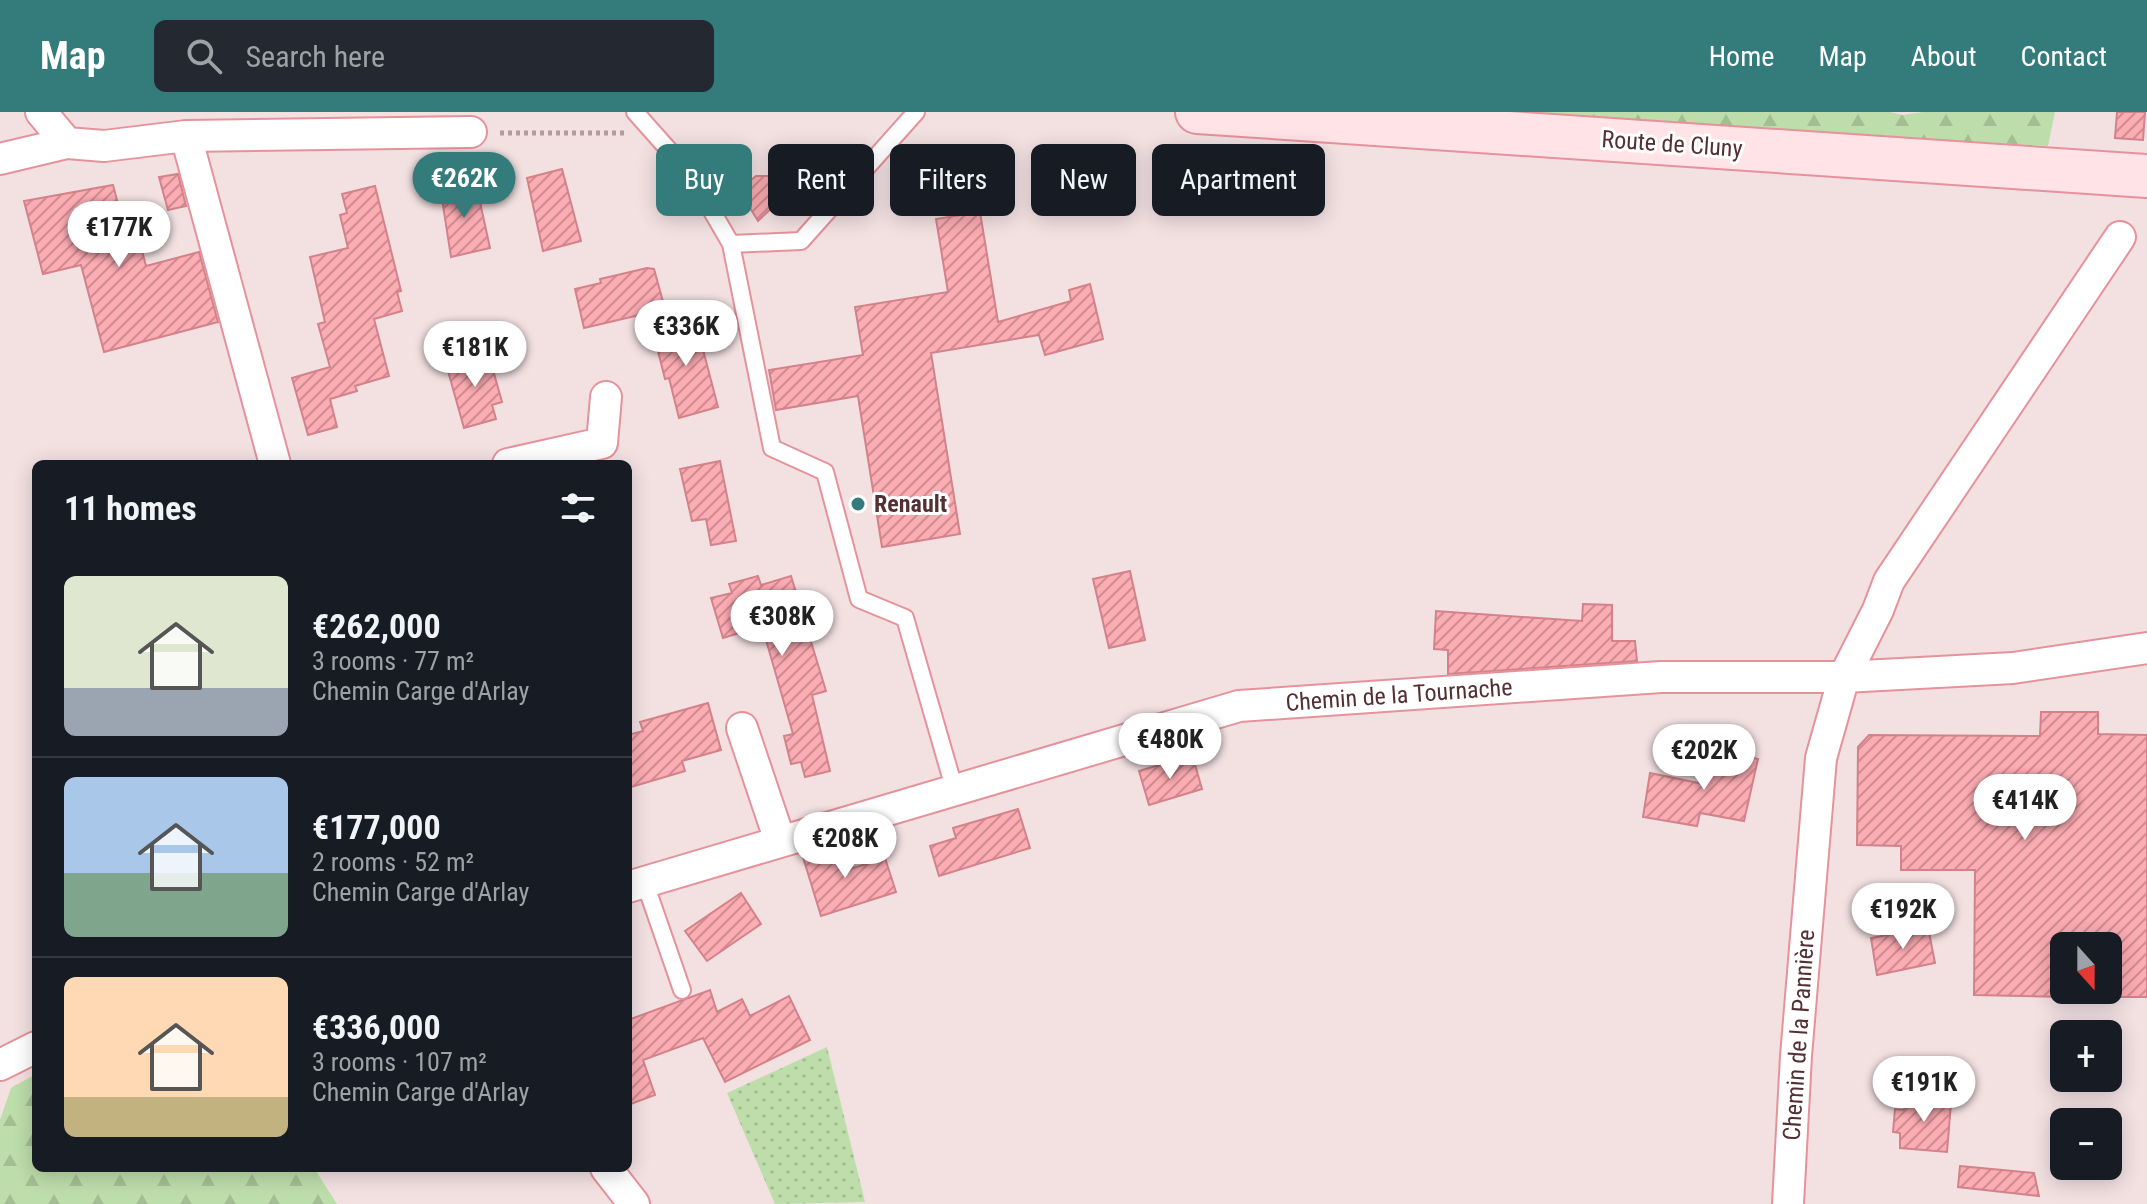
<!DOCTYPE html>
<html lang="en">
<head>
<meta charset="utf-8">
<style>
	:root { --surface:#171b24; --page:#242831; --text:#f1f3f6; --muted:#9ea1a6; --line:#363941; --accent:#337c7b }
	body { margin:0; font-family:"Roboto Condensed",sans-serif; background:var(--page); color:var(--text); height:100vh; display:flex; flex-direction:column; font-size:30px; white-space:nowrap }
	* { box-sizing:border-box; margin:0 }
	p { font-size:26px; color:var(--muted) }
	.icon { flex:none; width:44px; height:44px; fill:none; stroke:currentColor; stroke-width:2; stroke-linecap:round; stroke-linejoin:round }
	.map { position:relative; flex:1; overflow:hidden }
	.drawer { position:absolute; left:32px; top:348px; width:600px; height:712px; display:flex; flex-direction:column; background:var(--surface); border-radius:12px; box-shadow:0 4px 20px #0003 }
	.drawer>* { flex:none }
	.top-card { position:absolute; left:656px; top:32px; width:760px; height:72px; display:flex; gap:16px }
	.needle { width:52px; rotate:159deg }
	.tools { position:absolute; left:2050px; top:820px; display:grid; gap:16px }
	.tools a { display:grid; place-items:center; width:72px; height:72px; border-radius:12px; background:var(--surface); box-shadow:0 4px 20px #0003; font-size:40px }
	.price { position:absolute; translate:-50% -68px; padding:0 18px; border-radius:28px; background:#fff; color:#222; font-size:26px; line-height:52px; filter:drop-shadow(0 2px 4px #0008) }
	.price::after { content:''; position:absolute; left:50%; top:48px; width:24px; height:18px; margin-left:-12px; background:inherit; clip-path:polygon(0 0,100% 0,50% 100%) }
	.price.active { background:var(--accent); color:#fff }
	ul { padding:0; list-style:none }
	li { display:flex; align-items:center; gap:24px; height:200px; padding:0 32px }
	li+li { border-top:2px solid var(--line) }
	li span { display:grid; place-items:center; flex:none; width:224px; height:160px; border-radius:12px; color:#555 }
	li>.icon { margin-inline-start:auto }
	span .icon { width:96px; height:96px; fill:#fffc; stroke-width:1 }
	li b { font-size:34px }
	h2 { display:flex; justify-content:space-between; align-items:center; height:96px; padding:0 32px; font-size:34px }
	.pill { padding:0 28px; border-radius:12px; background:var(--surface); box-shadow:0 4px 20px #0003; font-size:28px; line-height:72px }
	.pill.active { background:var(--accent); color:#fff }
	header { display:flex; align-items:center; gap:48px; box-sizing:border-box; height:112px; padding:0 40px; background:var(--accent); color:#fff }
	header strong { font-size:38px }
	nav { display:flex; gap:44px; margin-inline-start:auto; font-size:28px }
	.search { width:560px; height:72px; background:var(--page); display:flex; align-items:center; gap:20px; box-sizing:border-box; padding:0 28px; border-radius:12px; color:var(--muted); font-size:30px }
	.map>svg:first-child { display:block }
	.grass { fill:url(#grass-dots) }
	.forest { fill:url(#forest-firs) }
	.building { fill:url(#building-hatch); stroke:#d4828a; stroke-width:2 }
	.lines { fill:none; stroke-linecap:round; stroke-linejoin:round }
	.service-casing { stroke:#e6929a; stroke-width:20 }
	.minor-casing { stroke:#e6929a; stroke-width:34 }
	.secondary-casing { stroke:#e6929a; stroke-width:46 }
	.path { stroke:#b39a9c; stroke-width:5; stroke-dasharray:4 4; stroke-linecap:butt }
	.service { stroke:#fff; stroke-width:16 }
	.minor { stroke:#fff; stroke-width:30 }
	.secondary { stroke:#ffe3e6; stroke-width:42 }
	.poi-dot { fill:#337c7b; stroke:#fff; stroke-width:3 }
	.labels { text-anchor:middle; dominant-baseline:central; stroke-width:6; stroke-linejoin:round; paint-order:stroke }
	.street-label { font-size:24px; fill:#533034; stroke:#fff }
	.poi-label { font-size:24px; font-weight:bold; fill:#533034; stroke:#fff; text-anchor:start }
</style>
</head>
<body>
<header>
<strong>Map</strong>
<div class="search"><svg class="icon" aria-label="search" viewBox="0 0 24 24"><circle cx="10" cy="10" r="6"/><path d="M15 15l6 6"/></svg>Search here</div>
<nav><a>Home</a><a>Map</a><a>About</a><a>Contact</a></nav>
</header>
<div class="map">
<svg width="2147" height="1092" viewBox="0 0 2147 1092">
	<defs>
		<pattern id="grass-dots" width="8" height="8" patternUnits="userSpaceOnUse" patternTransform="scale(2)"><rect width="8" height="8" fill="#bdddaa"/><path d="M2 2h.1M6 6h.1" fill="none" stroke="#a4be93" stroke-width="1.8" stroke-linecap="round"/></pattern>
		<pattern id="forest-firs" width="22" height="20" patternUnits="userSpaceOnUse" patternTransform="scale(2)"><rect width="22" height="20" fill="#bdddaa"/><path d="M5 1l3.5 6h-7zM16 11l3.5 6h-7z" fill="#a4be93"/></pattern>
		<pattern id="building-hatch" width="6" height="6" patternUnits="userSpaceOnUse" patternTransform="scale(2)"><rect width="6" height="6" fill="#fcacb3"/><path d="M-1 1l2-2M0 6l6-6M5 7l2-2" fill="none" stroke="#cf8c92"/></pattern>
	</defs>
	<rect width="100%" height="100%" fill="#f3e1e2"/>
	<path class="grass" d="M827,935L865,1090L775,1092L727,981Z"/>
	<path class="forest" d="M1490,0H1890L1903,3L1923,0H2055L2048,34Z
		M36,962V1056H314L337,1092H0V1008L11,976Z"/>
	<path class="building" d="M2117,0H2145L2143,28L2115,26Z
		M562,57L581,129L543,139L527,66Z
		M178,62L186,94L168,98L159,65Z
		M756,64H769L778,74L779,84L774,94L758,109L742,83L746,72Z
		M465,69L468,83L478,81L490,136L451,145L440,74Z
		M113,73L123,111L134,108L146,154L199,140L218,210L104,240L81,153L43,162L24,89Z
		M375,74L401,179L397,180L402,199L374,207L389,264L355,274L357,279L330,287L337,315L308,323L292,266L330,255L318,212L325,210L310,145L348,136L340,103L347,101L342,82Z
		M980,100L998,210L1071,189L1069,178L1090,172L1103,227L1045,243L1039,223L931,241L960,422L882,435L858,284L776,298L769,258L863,243L855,195L948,180L936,107Z
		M647,156L654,157L665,197L584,216L575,177L601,171L600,167Z
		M695,207L718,295L679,306L669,266L665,267L653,219Z
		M488,240L502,290L492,293L496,307L464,316L446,252Z
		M720,349L736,429L711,433L706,407L692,409L680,357Z
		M1130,459L1145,528L1109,536L1093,467Z
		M758,464L761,473L791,464L826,579L812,583L830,659L805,665L801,650L791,652L784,624L793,622L762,514L723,526L711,486L732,481L729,472Z
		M1583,492L1612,493V529H1635L1637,549L1448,562V538L1434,537L1436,499L1582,509Z
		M708,591L721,638L682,649L685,659L628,676V623L643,619L640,610Z
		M2041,600H2098V622L2147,623V885H2108V834H2064V885L1974,883L1975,758H1901V734L1857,733L1858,635L1869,623L2040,624Z
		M1714,637L1758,647L1744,709L1700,701L1697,714L1643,705L1650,661L1703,672L1705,663L1709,664Z
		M1176,648L1177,654L1194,649L1202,677L1149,693L1139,659Z
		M1018,697L1030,736L939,764L930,734L956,726L953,716Z
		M838,732L847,758L885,746L896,780L821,804L802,742Z
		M741,781L761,812L707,849L685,819Z
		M1928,815L1935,851L1877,863L1871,826Z
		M710,878L717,900L742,887L750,904L789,884L810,928L725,970L703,926L643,948L655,983L628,993V908Z
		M1920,982H1937V990L1951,991L1947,1040L1900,1036V1021L1893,1020L1895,997L1903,998Z
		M1960,1054L2034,1061L2039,1084L1958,1075Z"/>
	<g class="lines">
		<g class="service-casing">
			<path id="service" d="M635,0L691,63L731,132L772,336L825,360L859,487L905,506L955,679
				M731,132L801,129L916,0
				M645,771L682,878"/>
		</g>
		<g class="minor-casing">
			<path id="minor" d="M41,0L67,31L104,34L186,24L275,352
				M186,24L471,20
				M0,47L67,31
				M508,352L602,331L606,285
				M742,616L780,729
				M628,775L1239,594L1661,565H1844L2013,556L2147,536
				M0,953L36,935
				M606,1056L634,1092
				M1788,1092L1796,944L1821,646L1844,565L1878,498L1889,469L2120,125"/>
		</g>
		<g class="secondary-casing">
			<path id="secondary" d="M1197,0L2147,64"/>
		</g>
		<path class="path" d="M500,21H626"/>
		<use href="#service" class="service"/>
		<use href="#minor" class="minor"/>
		<use href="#secondary" class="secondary"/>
	</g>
	<circle class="poi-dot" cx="858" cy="392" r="8"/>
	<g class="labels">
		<g class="street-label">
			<text transform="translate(1672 32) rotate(4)">Route de Cluny</text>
			<text transform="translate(1399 583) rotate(-4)">Chemin de la Tournache</text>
			<text transform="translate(1799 923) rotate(-86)">Chemin de la Pannière</text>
		</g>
		<g class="poi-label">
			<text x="874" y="392">Renault</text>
		</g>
	</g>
</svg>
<div class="tools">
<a><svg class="needle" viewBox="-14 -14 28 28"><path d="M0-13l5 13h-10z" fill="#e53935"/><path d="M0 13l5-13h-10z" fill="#9ea1a6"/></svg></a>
<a>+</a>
<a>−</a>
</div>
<b class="price active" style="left:464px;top:108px">€262K</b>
<b class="price" style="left:119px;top:157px">€177K</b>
<b class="price" style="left:686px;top:256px">€336K</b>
<b class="price" style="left:475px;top:277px">€181K</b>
<b class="price" style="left:782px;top:546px">€308K</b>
<b class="price" style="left:1170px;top:669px">€480K</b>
<b class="price" style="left:1704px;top:680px">€202K</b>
<b class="price" style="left:2025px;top:730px">€414K</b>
<b class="price" style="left:845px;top:768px">€208K</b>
<b class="price" style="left:1903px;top:839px">€192K</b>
<b class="price" style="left:1924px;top:1012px">€191K</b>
<div class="top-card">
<a class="pill active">Buy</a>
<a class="pill">Rent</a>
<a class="pill">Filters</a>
<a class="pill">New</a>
<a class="pill">Apartment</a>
</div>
<section class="drawer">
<h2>11 homes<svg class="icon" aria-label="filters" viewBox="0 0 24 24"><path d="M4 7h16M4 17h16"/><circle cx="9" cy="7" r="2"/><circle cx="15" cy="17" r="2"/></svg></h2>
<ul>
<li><span style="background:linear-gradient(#dfe7d0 70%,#9aa5b1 0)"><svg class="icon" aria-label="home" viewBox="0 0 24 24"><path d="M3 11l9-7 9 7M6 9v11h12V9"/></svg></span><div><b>€262,000</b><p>3 rooms · 77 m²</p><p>Chemin Carge d'Arlay</p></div></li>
<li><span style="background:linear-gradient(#a9c7e8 60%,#7fa58c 0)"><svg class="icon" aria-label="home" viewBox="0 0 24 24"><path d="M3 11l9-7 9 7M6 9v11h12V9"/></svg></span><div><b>€177,000</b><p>2 rooms · 52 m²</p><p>Chemin Carge d'Arlay</p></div></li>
<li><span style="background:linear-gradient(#ffd9b3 75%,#c2b280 0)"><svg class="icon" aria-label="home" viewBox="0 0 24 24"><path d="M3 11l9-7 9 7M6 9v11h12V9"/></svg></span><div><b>€336,000</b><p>3 rooms · 107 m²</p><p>Chemin Carge d'Arlay</p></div></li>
</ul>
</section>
</div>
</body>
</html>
